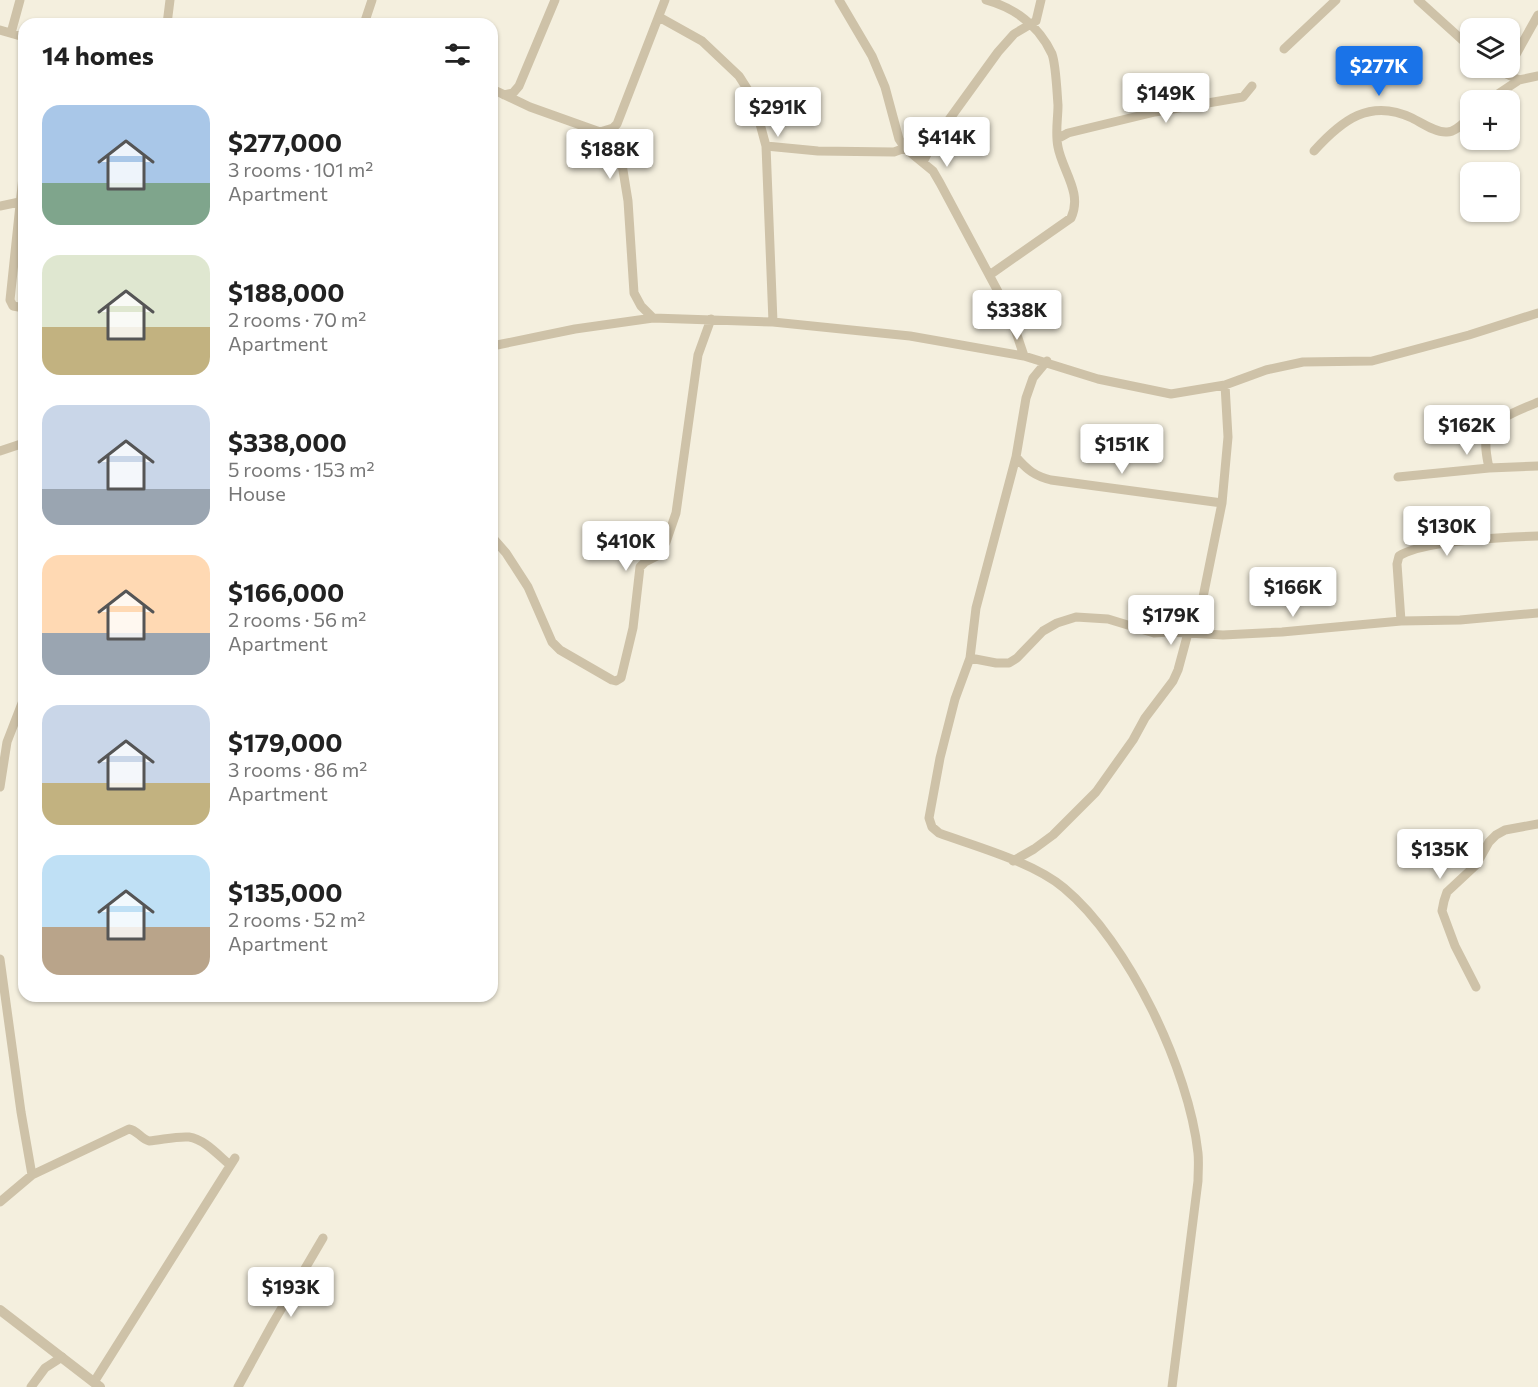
<!DOCTYPE html>
<html lang="en">
<head>
<meta charset="utf-8">
<style>
	:root { --surface:#fff; --page:#f6f6f6; --text:#222; --muted:#767676; --accent:#1a73e8 }
	body { margin:0; font-family:Commissioner,sans-serif; background:var(--page); color:var(--text); height:100vh; display:flex; flex-direction:column; font-size:22px; white-space:nowrap }
	* { box-sizing:border-box; margin:0 }
	p { font-size:20px; color:var(--muted) }
	.icon { flex:none; width:33px; height:33px; fill:none; stroke:currentColor; stroke-width:2; stroke-linecap:round; stroke-linejoin:round }
	.map { position:relative; flex:1; overflow:hidden }
	.side { position:absolute; left:18px; top:18px; width:480px; height:984px; display:flex; flex-direction:column; background:var(--surface); border-radius:18px; box-shadow:0 2px 4px #0004 }
	.side>* { flex:none }
	.controls { position:absolute; left:1460px; top:18px; display:grid; gap:12px }
	.controls a { display:grid; place-items:center; width:60px; height:60px; border-radius:12px; background:var(--surface); box-shadow:0 2px 4px #0004; font-size:30px }
	.price { position:absolute; translate:-50% -51px; padding:0 14px; border-radius:6px; background:#fff; color:#222; font-size:20px; line-height:39px; filter:drop-shadow(0 2px 3px #0008) }
	.price::after { content:''; position:absolute; left:50%; top:36px; width:18px; height:14px; margin-left:-9px; background:inherit; clip-path:polygon(0 0,100% 0,50% 100%) }
	.price.current { background:var(--accent); color:#fff }
	ul { padding:0; list-style:none }
	li { display:flex; align-items:center; gap:18px; height:150px; padding:0 24px }
	li span { display:grid; place-items:center; flex:none; width:168px; height:120px; border-radius:18px; color:#555 }
	li>.icon { margin-inline-start:auto }
	span .icon { width:72px; height:72px; fill:#fffc; stroke-width:1 }
	li b { font-size:26px }
	h2 { display:flex; justify-content:space-between; align-items:center; height:72px; padding:0 24px; font-size:26px }
	.map>svg:first-child { display:block }
	.lines { fill:none; stroke-linecap:round; stroke-linejoin:round }
	.minor { stroke:#cec2a8; stroke-width:9 }
	.tertiary { stroke:#cec2a8; stroke-width:10 }
</style>
</head>
<body>
<div class="map">
<svg width="1538" height="1387" viewBox="0 0 1538 1387">
	<rect width="100%" height="100%" fill="#f4efde"/>
	<g class="lines">
		<path class="minor" d="M839,0L872,56L885,87L899,139L905,148L933,171L940,183L1010,314L1024,356
			M986,0C1015,8 1039,26 1052,54C1056,65 1057,93 1058,105C1058,119 1055,133 1058,147C1062,170 1083,193 1071,218L991,274
			M1418,0L1470,47
			M659,17L702,41L739,76L753,98L766,146L773,322
			M167,24L170,0
			M364,24L372,0
			M0,30L24,37
			M11,33L20,0
			M1284,49L1336,0
			M1509,67L1538,15
			M1494,68L1519,80
			M492,89L530,107L600,132L612,143L621,158L628,201L634,293L641,306L653,318
			M504,95L513,93L519,86L555,0
			M1489,100L1519,80L1538,76
			M600,132L613,128L617,124L665,0
			M1057,139L1068,133L1155,112L1243,97L1252,86
			M766,146L818,151L894,152L905,148
			M1314,151C1342,120 1370,98 1412,118C1422,123 1436,133 1447,132C1456,132 1463,123 1470,117
			M923,162L935,139L998,52L1014,34L1036,21L1041,0
			M24,167L10,300L13,306L24,308
			M0,206L24,201
			M492,346L575,329L653,318L773,322L910,336L1024,356L1098,379L1171,394L1225,385L1266,370L1303,362L1372,361L1469,335L1538,313
			M1047,361L1033,378L1026,398L1016,457L976,608L970,658L955,699L940,758L929,818L932,827L939,833C977,847 1033,862 1064,888C1129,942 1189,1070 1198,1153C1199,1162 1198,1172 1198,1181L1172,1387
			M0,451L24,443
			M1016,457C1027,470 1035,476 1051,480L1222,503
			M1489,468C1487,458 1484,445 1487,435C1494,418 1523,409 1538,402
			M1398,477L1489,468L1538,466
			M492,537L506,553L528,587L552,642L560,650L612,680L616,681L621,678L633,628L640,567L645,562L659,555L666,542L676,513L698,355L711,319
			M1401,621L1397,564L1399,556C1423,540 1507,537 1538,536
			M970,658L996,663H1009L1017,658L1043,631L1057,623L1076,617L1108,619L1154,633L1169,632L1223,635L1282,632L1401,621L1460,620L1538,613
			M0,787L7,742L24,698
			M1013,861L1034,849L1053,835L1096,792L1133,740L1145,718L1173,681L1178,670L1188,633L1201,607L1222,503L1228,437L1225,385
			M0,959L21,1112L32,1175
			M1476,987L1455,946L1442,911L1444,901L1447,892L1476,865L1489,842L1496,835L1505,830L1538,824
			M0,1202L32,1175L129,1129C137,1130 141,1139 149,1141C162,1140 176,1136 189,1137C204,1139 218,1155 230,1165
			M94,1382L235,1158
			M31,1387L45,1368L62,1357
			M238,1387L273,1323L323,1238"/>
		<path class="tertiary" d="M0,1310L100,1387"/>
	</g>
</svg>
<div class="controls">
<a><svg class="icon" aria-label="layers" viewBox="0 0 24 24"><path d="M12 4l9 5-9 5-9-5zM3 14l9 5 9-5"/></svg></a>
<a>+</a>
<a>−</a>
</div>
<b class="price current" style="left:1379px;top:97px">$277K</b>
<b class="price" style="left:1166px;top:124px">$149K</b>
<b class="price" style="left:778px;top:138px">$291K</b>
<b class="price" style="left:947px;top:168px">$414K</b>
<b class="price" style="left:610px;top:180px">$188K</b>
<b class="price" style="left:1017px;top:341px">$338K</b>
<b class="price" style="left:1467px;top:456px">$162K</b>
<b class="price" style="left:1122px;top:475px">$151K</b>
<b class="price" style="left:1447px;top:557px">$130K</b>
<b class="price" style="left:626px;top:572px">$410K</b>
<b class="price" style="left:1293px;top:618px">$166K</b>
<b class="price" style="left:1171px;top:646px">$179K</b>
<b class="price" style="left:1440px;top:880px">$135K</b>
<b class="price" style="left:291px;top:1318px">$193K</b>
<section class="side">
<h2>14 homes<svg class="icon" aria-label="filters" viewBox="0 0 24 24"><path d="M4 7h16M4 17h16"/><circle cx="9" cy="7" r="2"/><circle cx="15" cy="17" r="2"/></svg></h2>
<ul>
<li><span style="background:linear-gradient(#a9c7e8 65%,#7fa58c 0)"><svg class="icon" aria-label="home" viewBox="0 0 24 24"><path d="M3 11l9-7 9 7M6 9v11h12V9"/></svg></span><div><b>$277,000</b><p>3 rooms · 101 m²</p><p>Apartment</p></div></li>
<li><span style="background:linear-gradient(#dfe7d0 60%,#c2b280 0)"><svg class="icon" aria-label="home" viewBox="0 0 24 24"><path d="M3 11l9-7 9 7M6 9v11h12V9"/></svg></span><div><b>$188,000</b><p>2 rooms · 70 m²</p><p>Apartment</p></div></li>
<li><span style="background:linear-gradient(#c9d6e8 70%,#9aa5b1 0)"><svg class="icon" aria-label="home" viewBox="0 0 24 24"><path d="M3 11l9-7 9 7M6 9v11h12V9"/></svg></span><div><b>$338,000</b><p>5 rooms · 153 m²</p><p>House</p></div></li>
<li><span style="background:linear-gradient(#ffd9b3 65%,#9aa5b1 0)"><svg class="icon" aria-label="home" viewBox="0 0 24 24"><path d="M3 11l9-7 9 7M6 9v11h12V9"/></svg></span><div><b>$166,000</b><p>2 rooms · 56 m²</p><p>Apartment</p></div></li>
<li><span style="background:linear-gradient(#c9d6e8 65%,#c2b280 0)"><svg class="icon" aria-label="home" viewBox="0 0 24 24"><path d="M3 11l9-7 9 7M6 9v11h12V9"/></svg></span><div><b>$179,000</b><p>3 rooms · 86 m²</p><p>Apartment</p></div></li>
<li><span style="background:linear-gradient(#bfe0f5 60%,#b9a48a 0)"><svg class="icon" aria-label="home" viewBox="0 0 24 24"><path d="M3 11l9-7 9 7M6 9v11h12V9"/></svg></span><div><b>$135,000</b><p>2 rooms · 52 m²</p><p>Apartment</p></div></li>
</ul>
</section>
</div>
</body>
</html>
